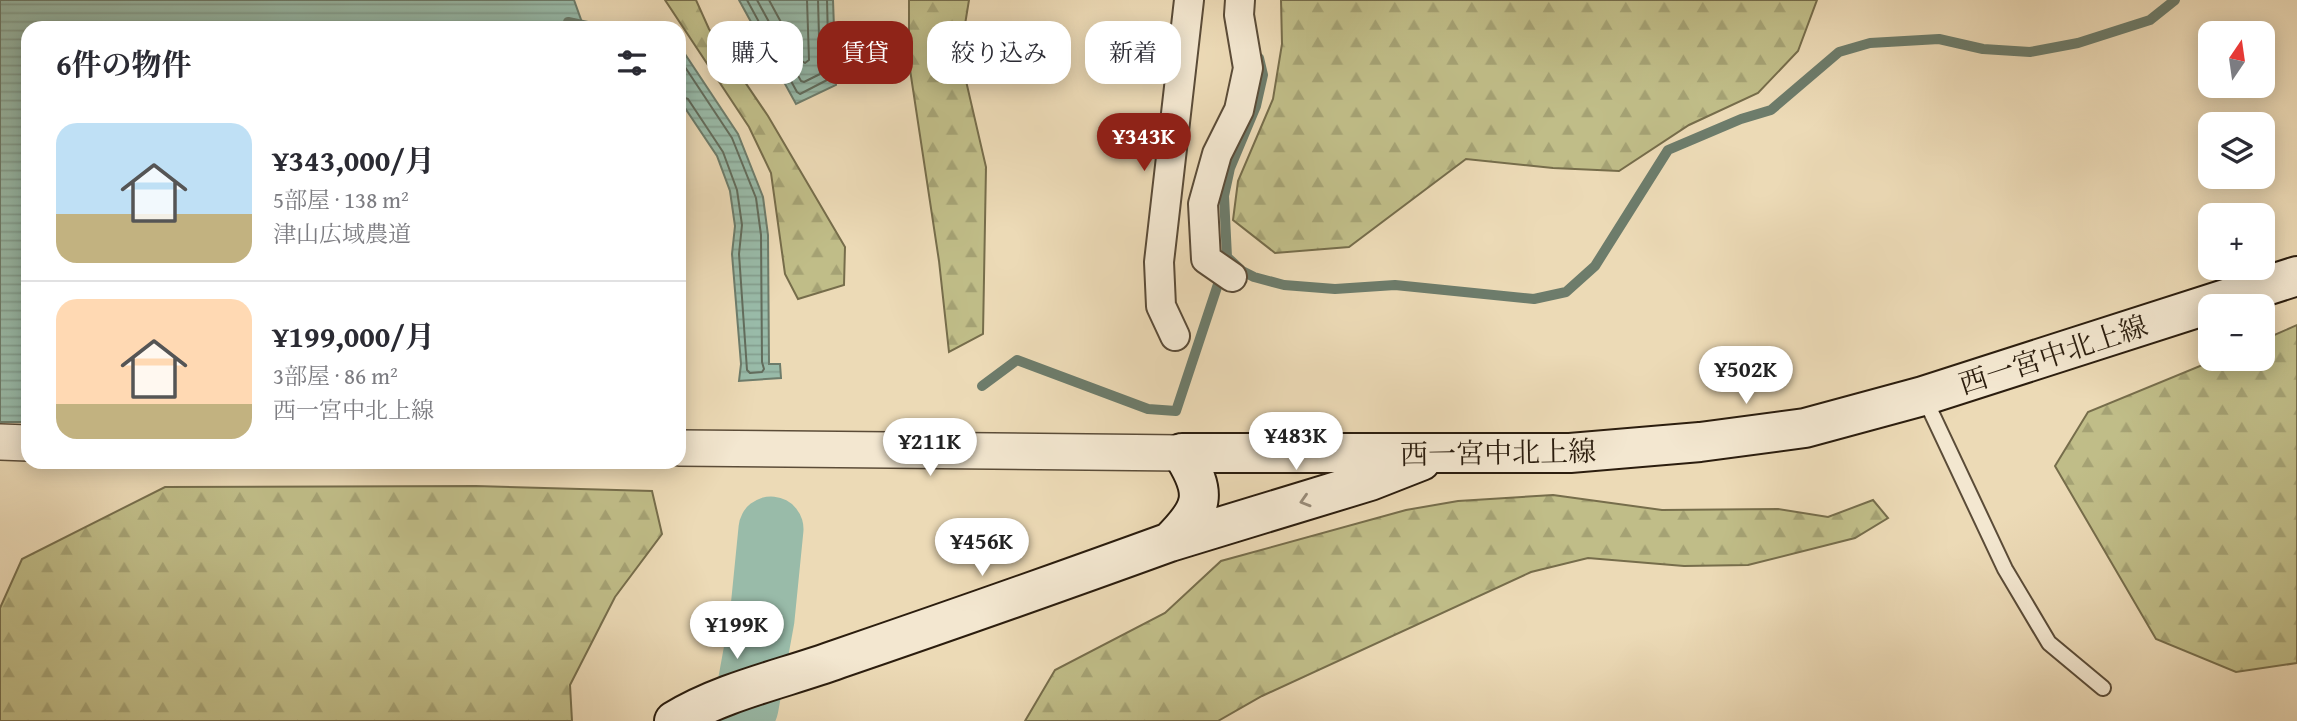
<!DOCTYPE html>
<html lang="ja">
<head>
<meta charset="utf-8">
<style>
	:root { --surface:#fff; --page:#f2f2f3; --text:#2b2b33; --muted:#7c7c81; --line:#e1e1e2; --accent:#8f2418 }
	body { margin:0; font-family:"Gentium Book Plus","Noto Serif JP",serif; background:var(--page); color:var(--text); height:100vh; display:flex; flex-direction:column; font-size:26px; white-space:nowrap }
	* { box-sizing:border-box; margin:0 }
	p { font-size:23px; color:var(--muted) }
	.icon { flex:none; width:38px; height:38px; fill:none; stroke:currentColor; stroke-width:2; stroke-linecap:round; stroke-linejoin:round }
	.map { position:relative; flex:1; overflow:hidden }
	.drawer { position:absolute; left:21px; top:21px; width:665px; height:448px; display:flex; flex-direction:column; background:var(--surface); border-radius:21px; box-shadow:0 4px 18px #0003 }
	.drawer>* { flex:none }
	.hud { position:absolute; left:707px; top:21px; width:665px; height:63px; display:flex; gap:14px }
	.needle { width:46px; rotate:13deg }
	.tools { position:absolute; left:2198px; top:21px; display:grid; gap:14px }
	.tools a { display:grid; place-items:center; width:77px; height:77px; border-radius:14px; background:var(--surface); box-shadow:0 4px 18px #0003; font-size:35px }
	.price { position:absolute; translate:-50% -60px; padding:0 16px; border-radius:24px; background:#fff; color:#222; font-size:23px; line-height:46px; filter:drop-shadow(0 2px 4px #0008) }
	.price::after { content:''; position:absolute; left:50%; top:42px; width:21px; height:16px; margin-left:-10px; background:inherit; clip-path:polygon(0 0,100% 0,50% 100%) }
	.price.on { background:var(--accent); color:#fff }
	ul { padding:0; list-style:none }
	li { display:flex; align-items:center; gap:21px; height:175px; padding:0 35px }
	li+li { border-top:2px solid var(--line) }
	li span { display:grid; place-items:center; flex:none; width:196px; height:140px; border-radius:21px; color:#555 }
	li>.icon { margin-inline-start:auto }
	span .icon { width:84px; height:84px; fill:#fffc; stroke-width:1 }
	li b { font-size:30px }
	h2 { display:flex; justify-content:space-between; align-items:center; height:84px; padding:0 35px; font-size:30px }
	.chip { padding:0 24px; border-radius:21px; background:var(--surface); box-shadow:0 4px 18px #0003; font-size:24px; line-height:63px }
	.chip.on { background:var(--accent); color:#fff }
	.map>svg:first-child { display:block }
	.forest { fill:url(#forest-firs); stroke:#766d4b; stroke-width:2 }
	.water { fill:url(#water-rules); stroke:#6d7c6b; stroke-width:2 }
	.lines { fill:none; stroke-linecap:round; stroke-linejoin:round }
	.shore { stroke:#626c5c; stroke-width:2 }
	.stream { stroke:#6d7c6b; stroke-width:10 }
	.river { stroke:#99bba9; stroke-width:65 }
	.service-casing { stroke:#5b4c38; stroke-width:18 }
	.minor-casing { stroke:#5b4c38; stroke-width:32 }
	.tertiary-casing { stroke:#5b4c38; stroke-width:38 }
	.secondary-casing { stroke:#2b1d0e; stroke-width:42 }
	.service { stroke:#f3e7d0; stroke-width:14 }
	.minor { stroke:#f3e7d0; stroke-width:28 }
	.tertiary { stroke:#f3e7d0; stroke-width:35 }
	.secondary { stroke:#f3e7d0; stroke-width:38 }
	.oneway { stroke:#998c79 }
	.labels { text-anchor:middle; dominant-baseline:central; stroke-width:5; stroke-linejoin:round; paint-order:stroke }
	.street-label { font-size:28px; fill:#2b1d0e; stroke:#f3e7d0 }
</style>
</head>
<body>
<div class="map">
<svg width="2297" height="721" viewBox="0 0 2297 721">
	<defs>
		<pattern id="forest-firs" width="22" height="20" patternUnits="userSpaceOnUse" patternTransform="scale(1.75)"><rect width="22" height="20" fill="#c0bd88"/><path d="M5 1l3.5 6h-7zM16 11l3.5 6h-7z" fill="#a5a274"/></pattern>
		<pattern id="water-rules" width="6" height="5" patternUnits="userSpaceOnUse" patternTransform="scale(1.75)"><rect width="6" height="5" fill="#99bba9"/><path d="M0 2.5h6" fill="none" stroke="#84a090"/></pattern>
	</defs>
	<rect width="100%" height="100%" fill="#ecdab6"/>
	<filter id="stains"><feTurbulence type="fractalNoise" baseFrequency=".00286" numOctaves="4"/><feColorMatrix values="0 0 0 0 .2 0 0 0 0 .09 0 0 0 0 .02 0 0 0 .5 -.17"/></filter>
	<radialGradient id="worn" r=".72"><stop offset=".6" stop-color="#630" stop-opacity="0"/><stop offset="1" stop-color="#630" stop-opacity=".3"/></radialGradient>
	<path class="forest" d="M665,0H696L709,29L768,116L845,247L844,285L798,299L785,274L771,173L749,127Z
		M909,0H969L960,55L986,167L983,334L949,352L939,261L909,63Z
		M1281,0H1817L1798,51L1758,93L1689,125L1619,171L1553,168L1466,159L1349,247L1275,253L1233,220L1238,181L1273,99L1282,44Z
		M2297,325V663L2236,672L2156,639L2055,466L2088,412L2217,359H2263V340Z
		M476,486L652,491L662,534L615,597L570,685L572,721H0V608L22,559L165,487Z
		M1553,495L1662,510L1778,509L1828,517L1873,500L1888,518L1855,538L1748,565L1684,566L1588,558L1531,572L1262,696L1218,721H1025L1055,670L1165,613L1221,561L1406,510L1458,501Z"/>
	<path class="water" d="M0,0H574L584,28H28V422H0Z
		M739,0H833L836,85L796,104Z
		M679,45L738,134L763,197L768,235L769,364H780L781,378L739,381L741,364L732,254L735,226L730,191L717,156L679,99Z"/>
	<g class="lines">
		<path class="shore" d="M747,0L797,92L800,94L829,79L827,0
			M757,0L801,81L804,82L820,74L818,0
			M769,0L802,61L805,63L809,60L807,0
			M679,58L732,138L756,198L761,235L762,362L764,369L762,372L750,373L747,370L739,254L742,225L737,190L723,152L688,99L679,96"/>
		<path class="stream" d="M568,22L597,28
			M1227,257L1242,271L1254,277L1284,285L1335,289L1395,285L1534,299L1566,292L1595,266L1668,150L1741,119L1771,110L1839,52L1870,43L1939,39L1983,49L2030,52L2078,43L2150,20L2175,0
			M982,386L1017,360L1148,409L1176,411L1227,257L1224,196L1230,168L1256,106L1263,75L1259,58"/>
		<path class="river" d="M734,721L746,707L762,619L771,529"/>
		<g class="service-casing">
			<path id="service" d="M1924,397L2005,569L2049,643L2103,688"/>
		</g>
		<g class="minor-casing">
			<path id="minor" d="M1232,277L1206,259L1203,204L1217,154L1239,110L1248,68L1239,15L1240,0
				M1175,336L1161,306L1159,262L1189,0"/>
		</g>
		<g class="tertiary-casing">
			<path id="tertiary" d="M0,442L28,443
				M679,448L1182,453"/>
		</g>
		<g class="secondary-casing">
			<path id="secondary" d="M1182,453H1570L1700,442L1805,428L1923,396L2297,276
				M1170,542L1370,481L1421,461
				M674,721C723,691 783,679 838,659C949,621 1060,582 1170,542C1204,508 1208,494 1182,453"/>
		</g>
		<use href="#service" class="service"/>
		<use href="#minor" class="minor"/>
		<use href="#tertiary" class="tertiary"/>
		<use href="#secondary" class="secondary"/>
	</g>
	<defs><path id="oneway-chevron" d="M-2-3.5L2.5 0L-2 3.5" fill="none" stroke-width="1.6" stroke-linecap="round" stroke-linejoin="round" transform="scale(1.75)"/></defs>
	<use class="oneway" href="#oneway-chevron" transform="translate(1305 501) rotate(163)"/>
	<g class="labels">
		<g class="street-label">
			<text transform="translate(2053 354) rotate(-18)">西一宮中北上線</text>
			<text transform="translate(1498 452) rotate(-1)">西一宮中北上線</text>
		</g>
	</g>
	<rect width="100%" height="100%" filter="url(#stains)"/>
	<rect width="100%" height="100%" fill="url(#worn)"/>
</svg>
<div class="tools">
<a><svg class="needle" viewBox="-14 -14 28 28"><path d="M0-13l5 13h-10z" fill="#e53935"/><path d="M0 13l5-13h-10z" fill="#7c7c81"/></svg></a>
<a><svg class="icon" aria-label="layers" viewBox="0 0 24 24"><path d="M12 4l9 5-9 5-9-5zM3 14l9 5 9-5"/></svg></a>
<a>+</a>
<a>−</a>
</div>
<b class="price on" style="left:1144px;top:173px">¥343K</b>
<b class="price" style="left:1746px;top:406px">¥502K</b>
<b class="price" style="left:1296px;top:472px">¥483K</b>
<b class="price" style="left:930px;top:478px">¥211K</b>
<b class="price" style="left:982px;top:578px">¥456K</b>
<b class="price" style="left:737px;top:661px">¥199K</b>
<div class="hud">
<a class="chip">購入</a>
<a class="chip on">賃貸</a>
<a class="chip">絞り込み</a>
<a class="chip">新着</a>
</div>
<section class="drawer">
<h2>6件の物件<svg class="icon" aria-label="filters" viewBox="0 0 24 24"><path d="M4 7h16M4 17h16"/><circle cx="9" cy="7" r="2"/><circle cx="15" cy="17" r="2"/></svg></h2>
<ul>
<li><span style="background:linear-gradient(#bfe0f5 65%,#c2b280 0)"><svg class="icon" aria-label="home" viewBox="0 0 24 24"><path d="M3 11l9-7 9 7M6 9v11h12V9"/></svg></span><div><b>¥343,000/月</b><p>5部屋 · 138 m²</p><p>津山広域農道</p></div></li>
<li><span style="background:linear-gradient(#ffd9b3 75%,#c2b280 0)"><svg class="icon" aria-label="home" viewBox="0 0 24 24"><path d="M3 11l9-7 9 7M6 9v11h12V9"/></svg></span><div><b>¥199,000/月</b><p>3部屋 · 86 m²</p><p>西一宮中北上線</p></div></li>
</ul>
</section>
</div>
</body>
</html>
